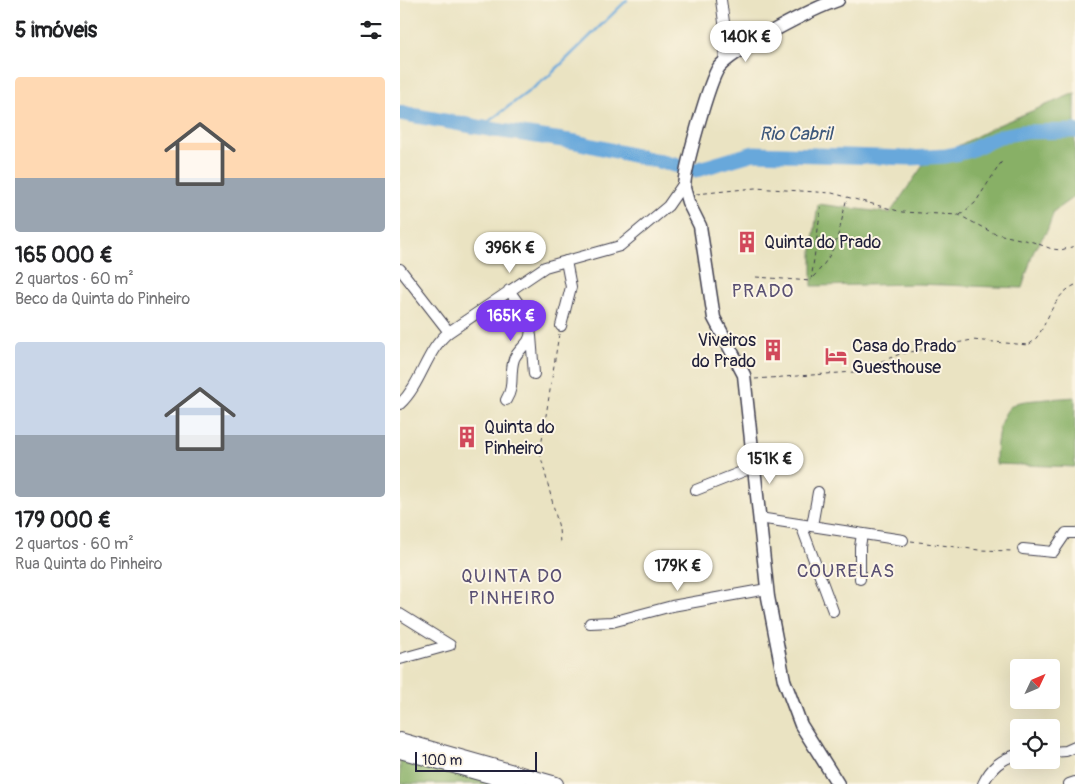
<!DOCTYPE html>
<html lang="pt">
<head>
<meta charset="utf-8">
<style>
	:root { --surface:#fff; --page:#f6f6f6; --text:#202124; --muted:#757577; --accent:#7c3aed }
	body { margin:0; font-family:Pangolin,sans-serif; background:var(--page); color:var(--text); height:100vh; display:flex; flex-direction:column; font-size:19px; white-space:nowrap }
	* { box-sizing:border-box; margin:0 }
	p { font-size:16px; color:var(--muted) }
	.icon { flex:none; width:28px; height:28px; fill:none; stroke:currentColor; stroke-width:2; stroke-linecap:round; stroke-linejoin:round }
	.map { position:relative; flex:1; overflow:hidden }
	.panel { display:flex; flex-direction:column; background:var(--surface); width:400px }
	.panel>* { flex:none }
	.needle { width:32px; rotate:46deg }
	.buttons { position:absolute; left:610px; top:659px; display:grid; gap:10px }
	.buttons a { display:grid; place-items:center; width:50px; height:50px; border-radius:5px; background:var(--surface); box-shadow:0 5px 20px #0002; font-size:25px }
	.scale { position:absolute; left:15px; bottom:12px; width:122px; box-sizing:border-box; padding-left:5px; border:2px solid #22223b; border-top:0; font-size:14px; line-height:18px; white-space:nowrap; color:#22223b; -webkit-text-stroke:4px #fcf5e5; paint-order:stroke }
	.price { position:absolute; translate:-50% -42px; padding:0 11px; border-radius:18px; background:#fff; color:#222; font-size:16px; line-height:32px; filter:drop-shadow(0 1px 2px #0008) }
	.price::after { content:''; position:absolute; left:50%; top:30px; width:15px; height:11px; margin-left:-8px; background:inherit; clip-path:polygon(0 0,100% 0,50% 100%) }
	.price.selected { background:var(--accent); color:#fff }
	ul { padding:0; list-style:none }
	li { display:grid; align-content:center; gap:10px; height:265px; padding:0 15px }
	li span { display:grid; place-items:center; height:155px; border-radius:5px; color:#555 }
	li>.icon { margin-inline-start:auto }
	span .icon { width:90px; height:90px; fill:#fffc; stroke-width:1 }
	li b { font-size:21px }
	h2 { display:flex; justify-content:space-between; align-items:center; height:60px; padding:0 15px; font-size:21px }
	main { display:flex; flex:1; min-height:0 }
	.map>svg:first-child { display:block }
	.forest { fill:#88b066; stroke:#556950 }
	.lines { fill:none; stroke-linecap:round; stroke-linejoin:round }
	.stream { stroke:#68a8db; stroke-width:2.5 }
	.river { stroke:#68a8db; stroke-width:15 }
	.minor-casing { stroke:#403f4f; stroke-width:12 }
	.major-casing { stroke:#403f4f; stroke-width:15 }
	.highway-casing { stroke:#403f4f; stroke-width:16 }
	.path { stroke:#403f4f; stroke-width:1; stroke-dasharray:4 4; stroke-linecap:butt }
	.minor { stroke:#fff; stroke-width:10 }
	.major { stroke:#fff; stroke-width:12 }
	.highway { stroke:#fff; stroke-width:14 }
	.labels { text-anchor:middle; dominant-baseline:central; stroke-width:4; stroke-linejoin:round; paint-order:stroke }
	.poi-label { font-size:18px; fill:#22223b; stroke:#fcf5e5; text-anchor:start }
	.water-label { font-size:19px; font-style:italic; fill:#3e587b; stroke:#fcf5e5 }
	.neighbourhood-label { font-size:19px; letter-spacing:1px; fill:#595073; stroke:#fcf5e5 }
</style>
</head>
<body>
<main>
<section class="panel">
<h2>5 imóveis<svg class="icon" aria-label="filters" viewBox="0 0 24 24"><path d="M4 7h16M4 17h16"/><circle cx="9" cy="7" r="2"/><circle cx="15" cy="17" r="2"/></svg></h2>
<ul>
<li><span style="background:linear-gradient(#ffd9b3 65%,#9aa5b1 0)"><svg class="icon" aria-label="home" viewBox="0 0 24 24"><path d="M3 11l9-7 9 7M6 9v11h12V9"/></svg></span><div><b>165 000 €</b><p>2 quartos · 60 m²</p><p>Beco da Quinta do Pinheiro</p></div></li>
<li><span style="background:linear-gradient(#c9d6e8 60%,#9aa5b1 0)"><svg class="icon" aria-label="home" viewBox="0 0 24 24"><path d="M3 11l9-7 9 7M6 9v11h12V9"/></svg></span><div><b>179 000 €</b><p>2 quartos · 60 m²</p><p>Rua Quinta do Pinheiro</p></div></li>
</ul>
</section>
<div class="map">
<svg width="675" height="784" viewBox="0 0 675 784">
	<rect width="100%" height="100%" fill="#fcf5e5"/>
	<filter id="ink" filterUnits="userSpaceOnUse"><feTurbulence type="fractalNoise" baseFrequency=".02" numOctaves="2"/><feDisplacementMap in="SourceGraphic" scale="10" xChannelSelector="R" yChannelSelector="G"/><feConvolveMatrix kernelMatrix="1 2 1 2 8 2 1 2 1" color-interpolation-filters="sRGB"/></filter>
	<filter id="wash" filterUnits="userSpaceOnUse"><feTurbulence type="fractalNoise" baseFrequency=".0096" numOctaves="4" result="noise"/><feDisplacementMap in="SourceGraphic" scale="20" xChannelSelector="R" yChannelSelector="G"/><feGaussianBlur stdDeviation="1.12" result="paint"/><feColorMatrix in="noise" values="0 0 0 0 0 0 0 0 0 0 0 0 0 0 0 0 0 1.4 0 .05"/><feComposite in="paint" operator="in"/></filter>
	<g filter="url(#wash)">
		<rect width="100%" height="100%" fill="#eae3c2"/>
		<path class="forest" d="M675,93V196L654,211L647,231L634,250L622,288L516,284L412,286V250L418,204L490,213L524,164L596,126Z
			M675,397V467L596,464C596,447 597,412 616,403C623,400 665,398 675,397Z
			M0,755L103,784H0Z"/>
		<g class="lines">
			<path class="stream" d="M80,128L149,76L227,0"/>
			<path class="river" d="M0,113L89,129L176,142L296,170L354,153L510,158L546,156L568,151L601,136L622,132L675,131"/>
		</g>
	</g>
	<g filter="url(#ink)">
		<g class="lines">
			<g class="minor-casing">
				<path id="minor" d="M321,0L326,37L324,62
					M0,269L49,332
					M161,326L171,287L166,261
					M131,336L134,374
					M106,400C115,386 109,374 114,359C117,352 124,347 128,341C138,324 117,303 109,290
					M0,404C22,383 26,350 49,332L145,267L220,246L268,206L284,183
					M296,490L354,467
					M359,518L503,540
					M401,525L433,611
					M412,526L418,492
					M623,549L653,552L666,533H675
					M460,579V547L462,534
					M0,614L50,645
					M190,623L212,622L272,606L367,589
					M0,659L50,645
					M651,752L666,751L675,747
					M583,784C591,767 601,759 619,754
					M669,784L675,782"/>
			</g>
			<g class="major-casing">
				<path id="major" d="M438,784L401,725L384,680L368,597L344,375L314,318L300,226L288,202L284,188C284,170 309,81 319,67C334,49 414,8 438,0"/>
			</g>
			<g class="highway-casing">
				<path id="highway" d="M0,740L156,784
					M0,751L119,784"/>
			</g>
			<path class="path" d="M296,194L355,188L432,193L502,212L559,215L593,233L633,242L652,249L661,250L675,246
				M560,215L575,203L604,158
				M356,277L411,281L421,207
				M413,277C438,251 439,231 447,197
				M159,334L140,453L159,528L160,544
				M492,358L509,376
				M355,379L454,372L500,354L572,340L628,345C648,334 647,298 675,285
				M511,541L579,550L614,551"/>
			<use href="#minor" class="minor"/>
			<use href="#major" class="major"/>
			<use href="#highway" class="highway"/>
		</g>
	</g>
	<defs>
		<g id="building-bare" transform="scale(1.725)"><path d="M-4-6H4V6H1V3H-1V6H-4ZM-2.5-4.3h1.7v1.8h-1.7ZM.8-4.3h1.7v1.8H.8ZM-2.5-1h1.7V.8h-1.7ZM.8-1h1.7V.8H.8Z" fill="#d1495b" stroke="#fcf5e5" stroke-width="2.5" paint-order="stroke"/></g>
		<g id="hotel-bare" transform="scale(1.725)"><path d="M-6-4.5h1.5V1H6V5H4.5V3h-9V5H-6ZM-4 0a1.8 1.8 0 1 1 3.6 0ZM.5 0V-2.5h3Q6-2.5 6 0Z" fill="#d1495b" stroke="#fcf5e5" stroke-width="2.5" paint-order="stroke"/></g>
	</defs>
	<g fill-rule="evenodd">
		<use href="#building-bare" x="347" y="242"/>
		<use href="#building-bare" x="373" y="350"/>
		<use href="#hotel-bare" x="436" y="356"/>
		<use href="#building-bare" x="67" y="437"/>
	</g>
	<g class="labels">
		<g class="poi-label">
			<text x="364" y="242">Quinta do Prado</text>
			<text x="356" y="340" text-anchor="end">Viveiros<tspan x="356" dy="21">do Prado</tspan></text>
			<text x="452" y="346">Casa do Prado<tspan x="452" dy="21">Guesthouse</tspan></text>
			<text x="84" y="427">Quinta do<tspan x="84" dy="21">Pinheiro</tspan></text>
		</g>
		<g class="water-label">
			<text x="396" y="134">Rio Cabril</text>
		</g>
		<g class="neighbourhood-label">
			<text x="363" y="291">PRADO</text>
			<text x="446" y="571">COURELAS</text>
			<text x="112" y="576">QUINTA DO<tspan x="112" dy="22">PINHEIRO</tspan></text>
		</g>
	</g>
</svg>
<div class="buttons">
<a><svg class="needle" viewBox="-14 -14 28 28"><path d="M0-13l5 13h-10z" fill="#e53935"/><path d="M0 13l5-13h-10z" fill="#757577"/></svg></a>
<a><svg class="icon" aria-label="locate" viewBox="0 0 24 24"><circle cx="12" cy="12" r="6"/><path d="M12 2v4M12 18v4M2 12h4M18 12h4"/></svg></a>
</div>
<div class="scale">100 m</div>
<b class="price" style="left:346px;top:63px">140K €</b>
<b class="price" style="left:110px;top:274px">396K €</b>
<b class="price selected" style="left:111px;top:342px">165K €</b>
<b class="price" style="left:370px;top:485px">151K €</b>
<b class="price" style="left:278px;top:592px">179K €</b>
</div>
</main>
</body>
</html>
